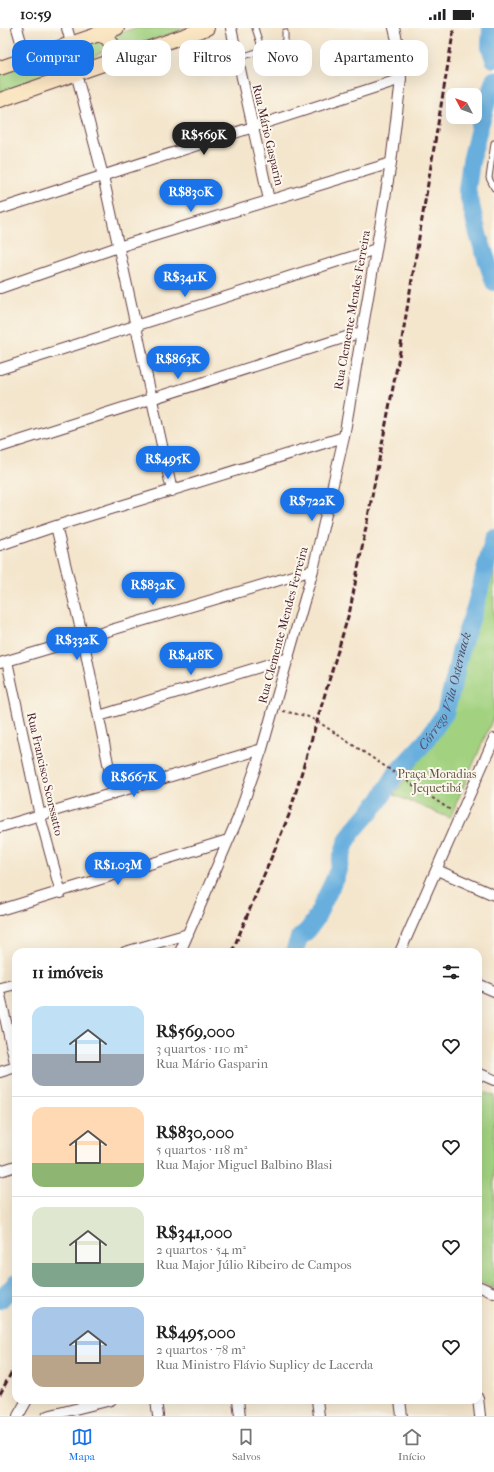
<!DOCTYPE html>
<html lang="pt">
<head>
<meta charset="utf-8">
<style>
	:root { --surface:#fff; --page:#f2f2f2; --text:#222; --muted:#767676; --line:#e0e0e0; --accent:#1a73e8 }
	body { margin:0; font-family:"IM FELL French Canon",serif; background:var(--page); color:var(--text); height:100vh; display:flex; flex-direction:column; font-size:15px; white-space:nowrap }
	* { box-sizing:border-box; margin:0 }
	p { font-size:13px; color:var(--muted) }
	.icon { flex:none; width:22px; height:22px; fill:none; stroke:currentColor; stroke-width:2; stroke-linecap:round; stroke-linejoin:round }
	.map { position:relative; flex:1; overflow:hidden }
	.details { position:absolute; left:12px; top:920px; width:470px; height:456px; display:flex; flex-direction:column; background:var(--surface); border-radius:12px; box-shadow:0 4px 16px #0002 }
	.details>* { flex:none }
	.guide { position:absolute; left:12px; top:12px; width:470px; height:36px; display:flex; gap:8px }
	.needle { width:26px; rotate:311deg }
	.buttons { position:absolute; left:446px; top:60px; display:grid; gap:8px }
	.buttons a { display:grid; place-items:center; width:36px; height:36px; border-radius:8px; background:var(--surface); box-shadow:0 4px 16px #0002; font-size:20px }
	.price { position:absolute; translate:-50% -34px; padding:0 9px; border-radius:14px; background:var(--accent); color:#fff; font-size:13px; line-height:26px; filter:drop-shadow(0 1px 2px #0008) }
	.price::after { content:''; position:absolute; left:50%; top:24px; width:12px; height:9px; margin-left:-6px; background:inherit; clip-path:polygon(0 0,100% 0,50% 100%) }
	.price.active { background:#222; color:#fff }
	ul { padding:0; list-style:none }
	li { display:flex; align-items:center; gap:12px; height:100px; padding:0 20px }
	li+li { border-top:1px solid var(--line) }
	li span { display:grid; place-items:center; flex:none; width:112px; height:80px; border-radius:12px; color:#555 }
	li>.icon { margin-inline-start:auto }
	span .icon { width:48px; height:48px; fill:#fffc; stroke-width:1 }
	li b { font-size:17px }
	h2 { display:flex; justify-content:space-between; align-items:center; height:48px; padding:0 20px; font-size:17px }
	.chip { padding:0 14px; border-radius:12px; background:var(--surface); box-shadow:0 4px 16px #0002; font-size:14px; line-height:36px }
	.chip.active { background:var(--accent); color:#fff }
	.status { display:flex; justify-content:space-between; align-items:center; height:28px; padding:0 20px; background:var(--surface); direction:ltr }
	.status svg { height:11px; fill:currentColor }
	.tab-bar { display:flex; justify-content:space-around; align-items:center; height:56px; border-top:1px solid var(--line); background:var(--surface); font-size:11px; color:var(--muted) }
	.tab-bar a { display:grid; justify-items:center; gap:2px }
	.tab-bar .active { color:var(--accent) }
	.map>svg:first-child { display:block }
	.green { fill:#a2d280; stroke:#767856 }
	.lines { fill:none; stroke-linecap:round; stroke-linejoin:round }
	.river { stroke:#67afde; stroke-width:18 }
	.service-casing { stroke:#643d43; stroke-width:7 }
	.minor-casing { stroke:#643d43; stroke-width:12 }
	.secondary-casing { stroke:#643d43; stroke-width:16 }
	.path { stroke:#643d43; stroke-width:2; stroke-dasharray:3 3; stroke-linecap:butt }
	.service { stroke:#fff; stroke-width:5 }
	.minor { stroke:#fff; stroke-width:10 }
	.secondary { stroke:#fbe6c4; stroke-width:14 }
	.rail { stroke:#4a1f2b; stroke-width:3; stroke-dasharray:6 3; stroke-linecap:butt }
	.labels { text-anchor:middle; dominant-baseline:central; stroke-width:4; stroke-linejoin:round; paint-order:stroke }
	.street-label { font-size:12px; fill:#4a1f2b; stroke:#fbf7ec }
	.park-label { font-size:12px; fill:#645544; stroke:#fbf7ec }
	.water-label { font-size:13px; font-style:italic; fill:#54516a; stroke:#fbf7ec }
</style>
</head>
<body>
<div class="status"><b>10:59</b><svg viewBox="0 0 49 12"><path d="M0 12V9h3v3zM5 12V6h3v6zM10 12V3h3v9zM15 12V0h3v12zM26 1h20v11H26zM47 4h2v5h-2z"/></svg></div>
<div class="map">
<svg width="494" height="1388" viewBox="0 0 494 1388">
	<rect width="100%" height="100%" fill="#fbf7ec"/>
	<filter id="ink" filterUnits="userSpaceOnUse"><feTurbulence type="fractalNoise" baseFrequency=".025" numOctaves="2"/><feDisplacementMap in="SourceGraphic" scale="8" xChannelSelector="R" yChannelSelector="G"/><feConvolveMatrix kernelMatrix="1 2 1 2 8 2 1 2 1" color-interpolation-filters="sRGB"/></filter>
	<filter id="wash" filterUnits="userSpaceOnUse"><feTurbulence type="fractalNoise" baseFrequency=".012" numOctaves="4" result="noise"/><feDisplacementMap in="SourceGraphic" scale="16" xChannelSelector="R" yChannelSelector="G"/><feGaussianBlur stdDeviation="0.9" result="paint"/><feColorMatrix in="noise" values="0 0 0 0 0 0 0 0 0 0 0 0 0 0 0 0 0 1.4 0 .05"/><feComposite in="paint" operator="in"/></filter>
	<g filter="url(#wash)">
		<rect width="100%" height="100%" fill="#f4e6cd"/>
		<path class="green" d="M135,0H188L118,24L114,7Z
			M101,12L107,18L100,25L69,42L0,65V46Z
			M494,532V688L450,790L394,767L451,687L468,616Z
			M478,1062L494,1068V1261L478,1253Z"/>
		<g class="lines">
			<g class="river">
				<path d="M491,0L490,19L494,31"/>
				<path d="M494,52L479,100L471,133L467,162L478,206L494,254"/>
				<path id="s1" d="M294,924L299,910L308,902L315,892L336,848L346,815L353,803L379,773L398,743L425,714L445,685L454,653L461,620L475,580L494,509"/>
				<path d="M0,1272L16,1255"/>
			</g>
		</g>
	</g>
	<g filter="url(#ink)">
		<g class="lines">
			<g class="service-casing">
				<path id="service" d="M255,0L262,22
					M238,30L282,16L285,12V4
					M494,115L489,150L494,160"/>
			</g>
			<g class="minor-casing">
				<path id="minor" d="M17,0L26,31
					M67,0L71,15
					M231,0L269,172
					M76,45L103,148L172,463
					M0,181L401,51
					M0,260L118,219L391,135
					M0,341L376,221
					M0,419L362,304
					M56,498L83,610L114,765
					M0,517L56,498L344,409
					M7,633L40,788L61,865
					M0,635L313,542
					M99,688L289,630
					M0,799L262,721
					M437,842L494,867
					M0,882L228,812
					M125,924L188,906
					M180,924L238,790L262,721L313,542L344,409L391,135L401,51L399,20L394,0
					M400,924L494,711
					M478,956L494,963
					M0,960L16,956
					M0,967L16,1039
					M0,1044L16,1039
					M478,1045L494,1052
					M0,1143L16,1138
					M478,1258L494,1265
					M478,1370L480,1388
					M156,1372L158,1388
					M238,1372L240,1388
					M317,1372L319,1388
					M400,1372L402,1388
					M18,1388L27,1372
					M47,1388L111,1372"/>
			</g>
			<g class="secondary-casing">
				<path id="secondary" d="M97,6L106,9L112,16V28L106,35
					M0,40L117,0
					M0,72L207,0"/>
			</g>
			<path class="path" d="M283,683L306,688L317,693L452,783"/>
			<use href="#service" class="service"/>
			<use href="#minor" class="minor"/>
			<use href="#secondary" class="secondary"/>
			<path class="rail" d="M232,924L289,787L350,582L400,323L454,0
				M0,1366L16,1336"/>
		</g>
	</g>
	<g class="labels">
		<g class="street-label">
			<text transform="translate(268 107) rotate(77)">Rua Mário Gasparin</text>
			<text transform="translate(352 282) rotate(-80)">Rua Clemente Mendes Ferreira</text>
			<text transform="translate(283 597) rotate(-75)">Rua Clemente Mendes Ferreira</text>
			<text transform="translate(45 746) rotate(77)">Rua Francisco Scorssatto</text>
		</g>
		<g class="park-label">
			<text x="437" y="746">Praça Moradias<tspan x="437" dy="14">Jequetibá</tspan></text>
		</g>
		<g class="water-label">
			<text stroke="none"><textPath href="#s1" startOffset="307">Córrego Vila Osternack</textPath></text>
		</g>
	</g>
</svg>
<div class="buttons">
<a><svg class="needle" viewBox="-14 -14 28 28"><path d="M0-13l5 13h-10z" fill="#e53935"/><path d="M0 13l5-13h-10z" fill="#767676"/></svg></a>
</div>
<b class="price active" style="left:204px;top:128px">R$569K</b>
<b class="price" style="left:191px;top:185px">R$830K</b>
<b class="price" style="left:185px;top:270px">R$341K</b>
<b class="price" style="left:178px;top:352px">R$863K</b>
<b class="price" style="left:168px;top:452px">R$495K</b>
<b class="price" style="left:312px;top:494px">R$722K</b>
<b class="price" style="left:153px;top:578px">R$832K</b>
<b class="price" style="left:77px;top:633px">R$332K</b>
<b class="price" style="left:191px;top:648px">R$418K</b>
<b class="price" style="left:134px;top:770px">R$667K</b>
<b class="price" style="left:118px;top:858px">R$1.03M</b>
<div class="guide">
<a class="chip active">Comprar</a>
<a class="chip">Alugar</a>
<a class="chip">Filtros</a>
<a class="chip">Novo</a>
<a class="chip">Apartamento</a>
</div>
<section class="details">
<h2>11 imóveis<svg class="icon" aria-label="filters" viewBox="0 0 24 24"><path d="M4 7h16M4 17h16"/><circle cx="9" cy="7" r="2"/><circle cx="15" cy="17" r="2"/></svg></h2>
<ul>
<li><span style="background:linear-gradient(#bfe0f5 60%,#9aa5b1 0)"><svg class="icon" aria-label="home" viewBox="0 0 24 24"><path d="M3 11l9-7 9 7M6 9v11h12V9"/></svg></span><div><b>R$569,000</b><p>3 quartos · 110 m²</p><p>Rua Mário Gasparin</p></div><svg class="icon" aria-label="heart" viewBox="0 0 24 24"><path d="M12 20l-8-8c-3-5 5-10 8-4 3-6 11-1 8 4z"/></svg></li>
<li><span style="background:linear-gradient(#ffd9b3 70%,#8fb573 0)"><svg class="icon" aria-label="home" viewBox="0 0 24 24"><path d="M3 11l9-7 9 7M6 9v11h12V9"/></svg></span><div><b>R$830,000</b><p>5 quartos · 118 m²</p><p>Rua Major Miguel Balbino Blasi</p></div><svg class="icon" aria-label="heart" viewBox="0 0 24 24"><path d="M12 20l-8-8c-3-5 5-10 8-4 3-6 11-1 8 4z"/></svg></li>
<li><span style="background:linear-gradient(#dfe7d0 70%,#7fa58c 0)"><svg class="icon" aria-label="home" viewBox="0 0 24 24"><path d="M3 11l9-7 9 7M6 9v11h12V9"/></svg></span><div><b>R$341,000</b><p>2 quartos · 54 m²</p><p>Rua Major Júlio Ribeiro de Campos</p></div><svg class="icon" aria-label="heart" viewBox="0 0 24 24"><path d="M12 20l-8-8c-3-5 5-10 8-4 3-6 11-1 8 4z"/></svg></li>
<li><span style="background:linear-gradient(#a9c7e8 60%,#b9a48a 0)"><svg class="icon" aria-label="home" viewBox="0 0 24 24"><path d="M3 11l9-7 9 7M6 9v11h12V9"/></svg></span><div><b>R$495,000</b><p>2 quartos · 78 m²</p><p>Rua Ministro Flávio Suplicy de Lacerda</p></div><svg class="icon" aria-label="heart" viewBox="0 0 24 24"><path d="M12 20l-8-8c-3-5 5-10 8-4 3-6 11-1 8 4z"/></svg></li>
</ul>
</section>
</div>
<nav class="tab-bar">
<a class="active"><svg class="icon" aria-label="map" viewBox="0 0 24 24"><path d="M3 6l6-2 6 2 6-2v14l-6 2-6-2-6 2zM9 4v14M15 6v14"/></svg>Mapa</a>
<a><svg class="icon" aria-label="saved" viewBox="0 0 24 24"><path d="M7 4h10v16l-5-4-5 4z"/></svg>Salvos</a>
<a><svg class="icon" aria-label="home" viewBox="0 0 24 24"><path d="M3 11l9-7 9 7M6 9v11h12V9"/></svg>Início</a>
</nav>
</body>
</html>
